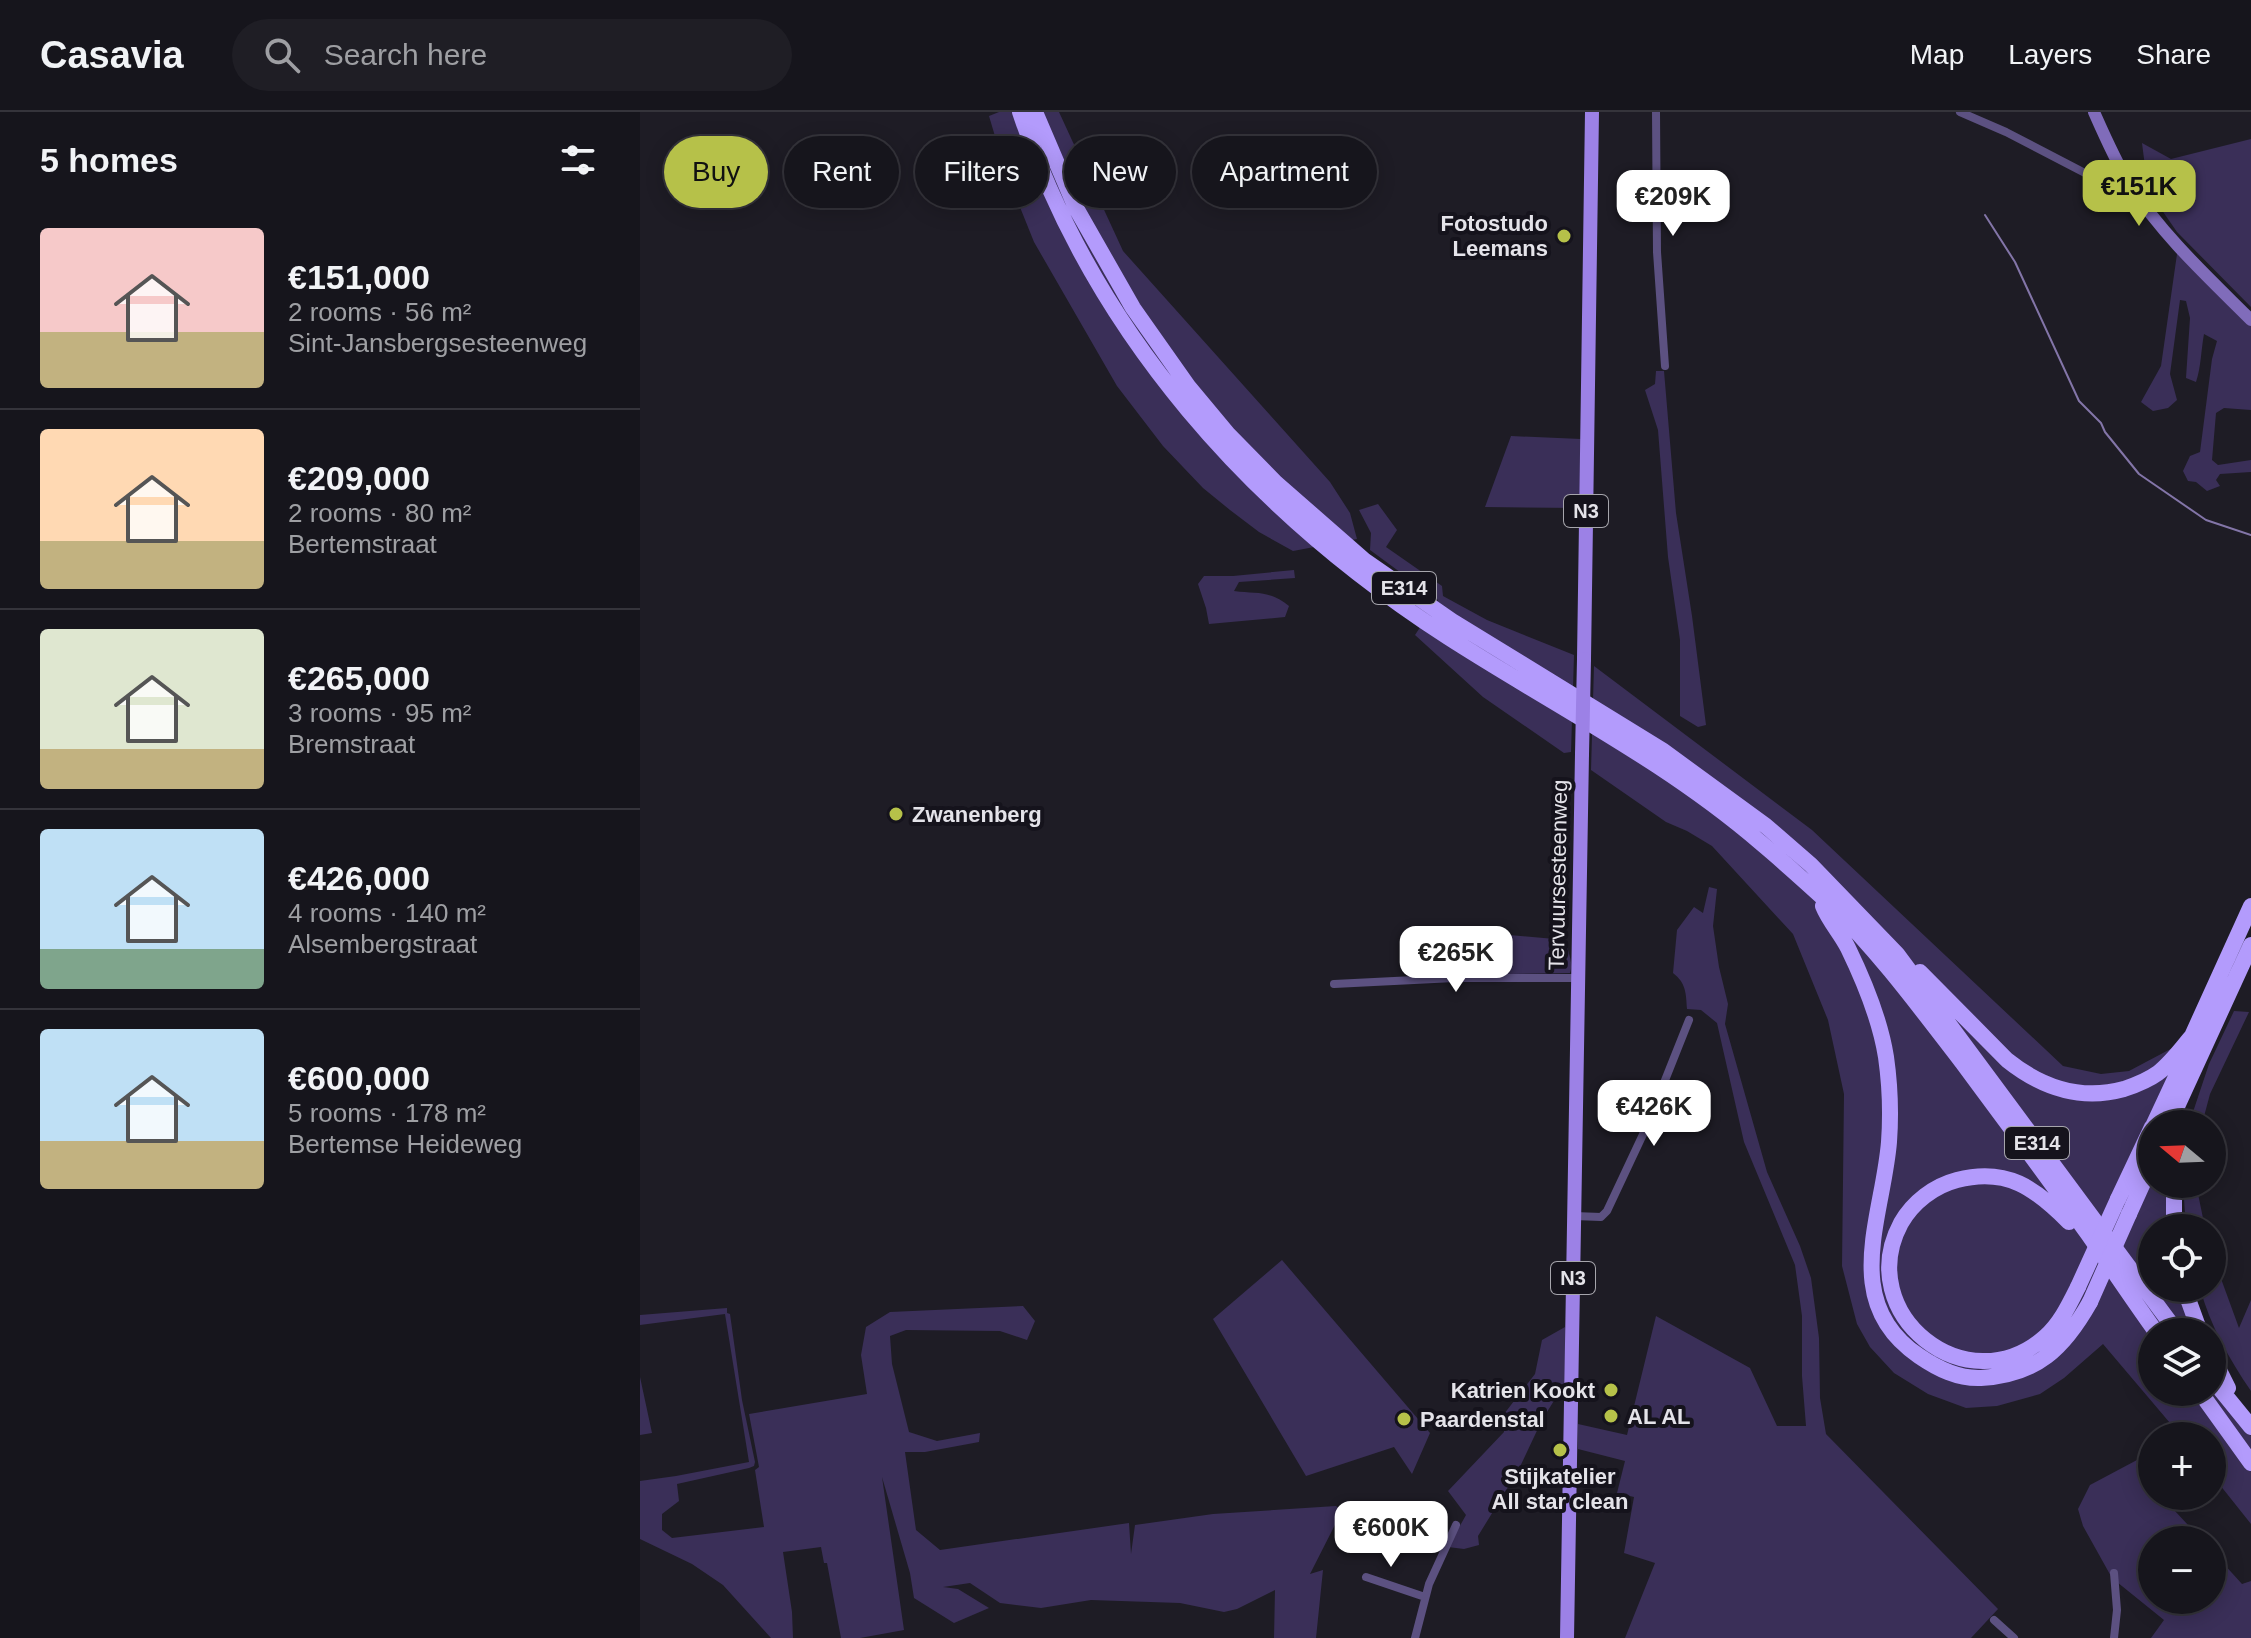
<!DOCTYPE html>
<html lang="en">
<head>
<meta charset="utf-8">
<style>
	:root { --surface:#16151c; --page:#1f1e25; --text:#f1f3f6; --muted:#9e9fa3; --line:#35343b; --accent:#b6c149 }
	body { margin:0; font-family:Helvetica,sans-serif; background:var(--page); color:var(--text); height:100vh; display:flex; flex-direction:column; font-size:30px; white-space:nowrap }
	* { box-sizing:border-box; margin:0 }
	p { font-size:26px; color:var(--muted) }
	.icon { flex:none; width:44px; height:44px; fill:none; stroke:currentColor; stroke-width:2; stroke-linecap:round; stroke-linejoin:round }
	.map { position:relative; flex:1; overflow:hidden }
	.side { display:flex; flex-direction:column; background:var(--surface); width:640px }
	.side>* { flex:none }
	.banner { position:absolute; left:24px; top:24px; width:760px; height:72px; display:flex; gap:16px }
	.needle { width:52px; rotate:289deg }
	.fabs { position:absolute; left:1498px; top:998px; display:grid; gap:16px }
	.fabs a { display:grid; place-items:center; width:88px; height:88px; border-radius:50%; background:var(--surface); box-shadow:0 4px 20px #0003,0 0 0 2px var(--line); font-size:40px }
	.price { position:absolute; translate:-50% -68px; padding:0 18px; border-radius:16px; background:#fff; color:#222; font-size:26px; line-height:52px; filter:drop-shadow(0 2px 4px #0008) }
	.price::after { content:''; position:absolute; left:50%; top:48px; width:24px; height:18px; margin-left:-12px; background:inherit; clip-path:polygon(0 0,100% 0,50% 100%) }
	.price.active { background:var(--accent); color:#111 }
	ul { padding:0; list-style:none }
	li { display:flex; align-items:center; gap:24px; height:200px; padding:0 40px }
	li+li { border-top:2px solid var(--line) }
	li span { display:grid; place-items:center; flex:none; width:224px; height:160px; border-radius:8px; color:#555 }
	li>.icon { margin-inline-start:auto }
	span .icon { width:96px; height:96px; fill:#fffc; stroke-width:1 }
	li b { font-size:34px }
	h2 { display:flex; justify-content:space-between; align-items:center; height:96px; padding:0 40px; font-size:34px }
	.pill { padding:0 28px; border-radius:36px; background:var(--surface); box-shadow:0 4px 20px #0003,0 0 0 2px var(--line); font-size:28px; line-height:72px }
	.pill.active { background:var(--accent); color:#111 }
	header { display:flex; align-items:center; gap:48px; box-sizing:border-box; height:112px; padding:0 40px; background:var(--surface); border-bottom:2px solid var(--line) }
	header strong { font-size:38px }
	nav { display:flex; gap:44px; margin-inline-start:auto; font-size:28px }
	.search { width:560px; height:72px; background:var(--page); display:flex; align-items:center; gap:20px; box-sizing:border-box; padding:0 28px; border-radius:44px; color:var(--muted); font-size:30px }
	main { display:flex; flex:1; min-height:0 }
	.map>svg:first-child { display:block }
	.green { fill:#3a2f58 }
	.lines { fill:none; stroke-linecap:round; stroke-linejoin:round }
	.stream { stroke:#8375a8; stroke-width:2 }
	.street { stroke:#5c5181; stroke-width:8 }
	.secondary { stroke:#806cba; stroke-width:12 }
	.primary { stroke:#9c81e6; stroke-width:14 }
	.highway { stroke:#b39bfc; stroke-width:16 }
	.primary-bridge { stroke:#9c81e6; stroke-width:14 }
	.highway-bridge { stroke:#b39bfc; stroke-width:16 }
	.poi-dot { fill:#b6c149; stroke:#15131c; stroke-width:3 }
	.labels { text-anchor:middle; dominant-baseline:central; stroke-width:8; stroke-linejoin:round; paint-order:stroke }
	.shield { fill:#15131c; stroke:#a6a5ac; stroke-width:2 }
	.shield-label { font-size:20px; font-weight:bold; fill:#e4e3e9 }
	.poi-label { font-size:22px; font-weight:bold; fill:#e4e3e9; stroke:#15131c; text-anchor:start }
	.street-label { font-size:22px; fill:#e4e3e9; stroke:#15131c }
</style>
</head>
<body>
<header>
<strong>Casavia</strong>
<div class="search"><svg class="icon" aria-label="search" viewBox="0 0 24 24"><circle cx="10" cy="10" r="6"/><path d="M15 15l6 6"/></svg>Search here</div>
<nav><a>Map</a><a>Layers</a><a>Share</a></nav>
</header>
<main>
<section class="side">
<h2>5 homes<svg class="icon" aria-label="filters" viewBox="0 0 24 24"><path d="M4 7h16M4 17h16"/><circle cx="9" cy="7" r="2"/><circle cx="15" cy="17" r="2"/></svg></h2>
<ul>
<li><span style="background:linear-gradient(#f6c9c9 65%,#c2b280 0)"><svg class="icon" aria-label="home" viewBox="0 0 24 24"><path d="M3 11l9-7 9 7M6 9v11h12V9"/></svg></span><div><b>€151,000</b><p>2 rooms · 56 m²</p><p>Sint-Jansbergsesteenweg</p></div></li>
<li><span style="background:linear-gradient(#ffd9b3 70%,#c2b280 0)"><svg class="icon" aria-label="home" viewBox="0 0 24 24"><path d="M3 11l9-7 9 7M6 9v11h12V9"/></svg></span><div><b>€209,000</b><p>2 rooms · 80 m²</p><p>Bertemstraat</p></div></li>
<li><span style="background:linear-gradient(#dfe7d0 75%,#c2b280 0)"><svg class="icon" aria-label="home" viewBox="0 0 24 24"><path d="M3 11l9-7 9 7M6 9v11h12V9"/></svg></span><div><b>€265,000</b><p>3 rooms · 95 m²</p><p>Bremstraat</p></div></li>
<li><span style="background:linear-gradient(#bfe0f5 75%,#7fa58c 0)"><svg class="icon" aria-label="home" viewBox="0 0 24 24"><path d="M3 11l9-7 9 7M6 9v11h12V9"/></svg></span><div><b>€426,000</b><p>4 rooms · 140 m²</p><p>Alsembergstraat</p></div></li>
<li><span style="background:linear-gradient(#bfe0f5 70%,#c2b280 0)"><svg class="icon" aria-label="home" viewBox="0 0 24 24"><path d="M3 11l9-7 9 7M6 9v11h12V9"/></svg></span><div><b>€600,000</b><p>5 rooms · 178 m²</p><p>Bertemse Heideweg</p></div></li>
</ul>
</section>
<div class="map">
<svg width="1611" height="1526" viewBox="0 0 1611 1526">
	<rect width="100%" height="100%" fill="#1e1c25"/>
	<path class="green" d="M359,0H419L483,139L690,370L710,401L717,427L653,439L619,420L590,398L563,376L523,334L477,274L394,130L365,58L349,4Z
		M1611,27V195L1537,120L1508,78L1502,31L1531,47Z
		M1538,135L1611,212V298L1584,296L1576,301L1572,348L1578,353L1611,348V360L1580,362L1576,368L1580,374L1567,379L1556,370L1548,369L1543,359L1550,344L1560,340L1572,247L1577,229L1564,222C1561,238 1561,255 1556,270L1546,266L1550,206L1546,189L1540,188L1530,262L1537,288L1528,296L1513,299L1501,290L1521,254Z
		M1016,259H1024L1036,401L1052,504L1066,613L1058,615L1040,604V528L1028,445L1018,318L1005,278L1015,272Z
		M871,324L941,327L940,396L845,395Z
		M738,392L757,418L746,435L802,474L803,484L847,508L934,543L931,640L924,641L843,585L775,523L798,488L730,438L731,421L719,398Z
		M654,458L655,466L599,470L594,479C616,482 630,478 649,494L645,505L569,512L566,496L558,472L564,464H593Z
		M954,554L1172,718L1423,954L1461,962L1489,959L1538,933L1512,1012V1072H1528L1531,1116H1512V1176H1544L1561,1220H1512V1280H1572V1243L1611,1324V1412L1572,1363V1324H1541L1463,1232L1424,1266L1400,1282L1357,1294L1326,1296L1288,1282L1254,1261L1230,1235L1217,1212L1202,1154L1204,982L1188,908L1153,822L1072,734L1047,719L1026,710L951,658Z
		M1069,775L1077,777L1073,814L1079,855L1088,892L1085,912L1127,1060L1160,1134L1171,1166L1179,1226L1180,1286L1186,1322L1358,1497L1331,1526H985L1015,1451L984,1441L994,1385L977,1381L985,1349L938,1337V1312L987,1323L1016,1204L1110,1256L1137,1314H1166L1162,1264V1204L1155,1153L1104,1030L1077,911L1061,898L1047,897C1046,881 1046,871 1033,861L1037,818L1054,795L1063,801Z
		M815,818L926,828C927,840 934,849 930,861L815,863Z
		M1594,899L1609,900L1570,982L1562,1012H1549L1569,952Z
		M1543,1072H1556L1565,1116H1546Z
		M1572,1142L1599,1216L1611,1188V1279C1589,1247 1570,1213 1560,1176H1572Z
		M642,1148L790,1321L772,1362L754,1335L666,1364L573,1207Z
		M383,1194L395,1209L387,1228L360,1219L266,1218L250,1224L252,1252L269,1320L297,1329L340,1321L339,1330L285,1340H265L276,1418L300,1438L489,1411L491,1442L495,1413L573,1402L696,1394L702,1399L670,1462L683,1458L676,1526H634L635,1478L597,1497L584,1500L540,1491L451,1488L401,1496L360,1491L330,1471L303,1475L318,1477L349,1496L314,1511L274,1486L270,1461L242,1365L264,1518L220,1526H201L187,1451H184L181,1435L143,1440L152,1500L153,1526H131L83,1473L52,1452L0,1427V1369L36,1364L109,1350L85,1202L0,1213V1203L87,1196V1201L90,1202L102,1288L115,1350L114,1354L109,1356L37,1372L39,1389L22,1402V1418L32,1426L124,1415L115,1358L119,1355L109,1302L227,1282L221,1243L226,1215L250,1200Z
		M925,1215V1271L902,1308L878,1359L838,1424L839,1433L824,1437L808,1435L826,1403L808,1379L864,1320V1302L895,1262L902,1228Z
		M0,1265L12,1321L0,1323Z
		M1512,1340V1349L1500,1357L1504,1361L1503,1364L1512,1374V1384H1521L1562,1428H1512V1488H1572V1439L1602,1472L1611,1469V1526H1511L1524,1508L1472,1466L1443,1414L1438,1397L1450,1373Z"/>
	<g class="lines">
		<path class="stream" d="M1345,103L1375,150L1439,289L1461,311L1465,320L1499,362L1566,408L1611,423"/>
		<path class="street" d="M1016,0L1017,140L1025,254
			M1320,0L1366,20L1468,73L1476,75L1490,73
			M694,872L814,866H939
			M934,1104L961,1105L967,1099L1006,1016L1049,908
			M726,1465L785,1485
			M1354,1508L1374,1526
			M775,1526L789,1472L816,1413
			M1474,1526L1477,1498L1474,1461"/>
		<path class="secondary" d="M1454,0C1465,25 1476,50 1490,73C1523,124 1569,166 1611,208"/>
		<path class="primary" d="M944,547L952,0
			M927,1526L942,642"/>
		<path class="highway" d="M380,0C454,222 613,399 808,525C912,592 1026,649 1121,731C1145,751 1168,772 1191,793C1239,840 1281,897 1322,950C1364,1007 1407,1064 1448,1122C1471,1155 1493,1188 1516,1220
			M395,0L436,96L493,196L548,274L588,322L636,371L724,448L812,509L1022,638L1126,714L1171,753L1257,842L1537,1220
			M1183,794C1189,809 1201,822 1208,836C1225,871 1240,907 1246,945C1250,973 1251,1002 1249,1030C1243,1105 1199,1190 1279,1244C1298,1257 1318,1267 1341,1266C1397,1263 1424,1236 1450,1190
			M1280,860L1367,948C1402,976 1440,989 1484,977C1496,973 1507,969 1518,961C1531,951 1541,937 1552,924
			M1514,1012L1542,952L1552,924L1611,794
			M1529,1012L1611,833
			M1534,1072V1116
			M1478,1087L1512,1015
			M1489,1102L1512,1051
			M1429,1110C1395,1076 1367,1055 1317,1068C1294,1074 1273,1090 1261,1111C1212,1202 1327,1294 1405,1225C1420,1212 1429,1193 1438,1175
			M1544,1176L1560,1220
			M1572,1244L1588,1276
			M1572,1267L1611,1315
			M1560,1280L1611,1351"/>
		<path class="primary-bridge" d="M942,642L944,547"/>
		<path class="highway-bridge" d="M1438,1175L1478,1087
			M1450,1190L1489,1102"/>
	</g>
	<g class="poi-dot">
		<circle cx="924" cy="124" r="8"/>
		<circle cx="256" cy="702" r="8"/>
		<circle cx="971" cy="1278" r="8"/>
		<circle cx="971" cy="1304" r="8"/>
		<circle cx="764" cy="1307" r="8"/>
		<circle cx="920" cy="1338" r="8"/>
	</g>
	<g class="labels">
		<g class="shield">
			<rect x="924" y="383" width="44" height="32" rx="6"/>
			<rect x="732" y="460" width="64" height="32" rx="6"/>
			<rect x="1365" y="1015" width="64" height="32" rx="6"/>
			<rect x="911" y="1150" width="44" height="32" rx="6"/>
		</g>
		<g class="shield-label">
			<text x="946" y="399">N3</text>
			<text x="764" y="476">E314</text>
			<text x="1397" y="1031">E314</text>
			<text x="933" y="1166">N3</text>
		</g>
		<g class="poi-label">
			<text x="908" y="111" text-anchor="end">Fotostudo<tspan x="908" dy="25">Leemans</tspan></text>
			<text x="272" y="702">Zwanenberg</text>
			<text x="955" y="1278" text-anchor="end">Katrien Kookt</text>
			<text x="987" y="1304">AL AL</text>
			<text x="780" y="1307">Paardenstal</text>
			<text x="920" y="1364" text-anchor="middle">Stijkatelier<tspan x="920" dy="25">All star clean</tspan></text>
		</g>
		<g class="street-label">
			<text transform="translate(918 763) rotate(-89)">Tervuursesteenweg</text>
		</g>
	</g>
</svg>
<div class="fabs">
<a><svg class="needle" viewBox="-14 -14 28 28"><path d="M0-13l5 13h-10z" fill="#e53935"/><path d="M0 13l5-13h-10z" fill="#9e9fa3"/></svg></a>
<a><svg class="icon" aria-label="locate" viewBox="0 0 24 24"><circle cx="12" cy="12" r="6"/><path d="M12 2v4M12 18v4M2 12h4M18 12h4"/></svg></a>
<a><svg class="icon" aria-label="layers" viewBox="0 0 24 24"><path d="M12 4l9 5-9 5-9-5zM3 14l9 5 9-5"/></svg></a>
<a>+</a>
<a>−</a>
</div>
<b class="price active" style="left:1499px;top:116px">€151K</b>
<b class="price" style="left:1033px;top:126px">€209K</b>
<b class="price" style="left:816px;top:882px">€265K</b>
<b class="price" style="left:1014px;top:1036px">€426K</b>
<b class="price" style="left:751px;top:1457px">€600K</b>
<div class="banner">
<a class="pill active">Buy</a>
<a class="pill">Rent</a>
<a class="pill">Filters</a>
<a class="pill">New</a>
<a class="pill">Apartment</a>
</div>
</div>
</main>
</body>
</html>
